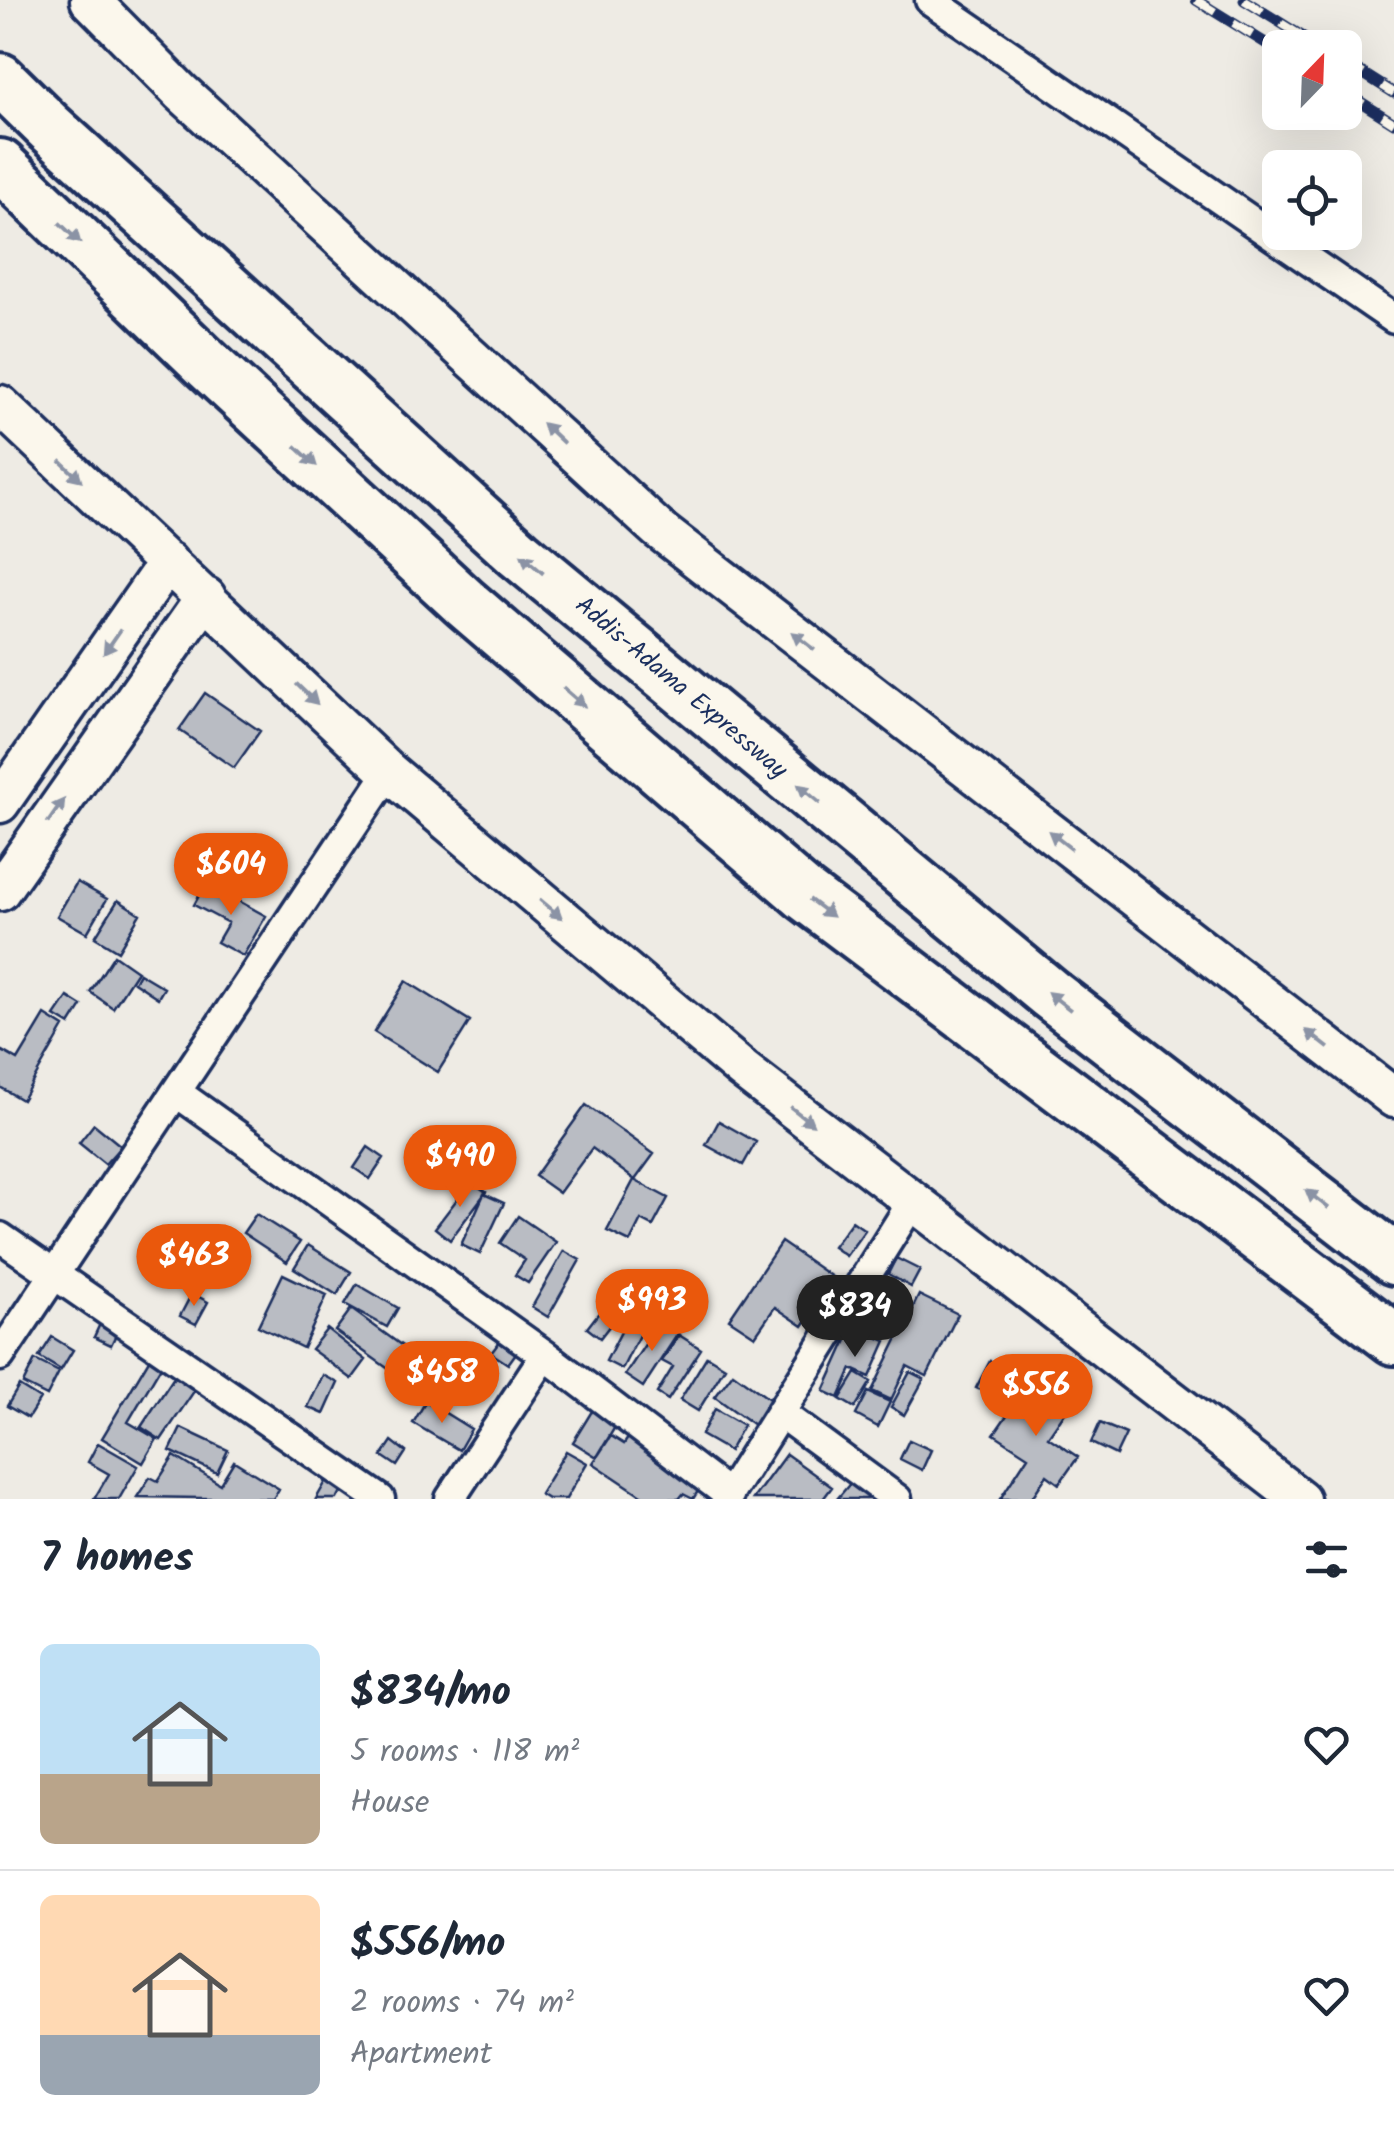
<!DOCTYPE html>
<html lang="en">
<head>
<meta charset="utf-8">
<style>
	:root { --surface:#fff; --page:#f2f2f3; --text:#1f2937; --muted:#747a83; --line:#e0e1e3; --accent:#ea580c }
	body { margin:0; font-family:Kalam,sans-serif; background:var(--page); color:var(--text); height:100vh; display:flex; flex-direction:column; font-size:38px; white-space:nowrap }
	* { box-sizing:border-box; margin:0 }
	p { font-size:32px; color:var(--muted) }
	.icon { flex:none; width:55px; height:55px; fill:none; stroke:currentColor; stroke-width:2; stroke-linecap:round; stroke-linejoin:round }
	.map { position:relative; height:1499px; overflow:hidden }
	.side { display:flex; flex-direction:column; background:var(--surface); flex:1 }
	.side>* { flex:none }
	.needle { width:65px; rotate:23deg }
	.buttons { position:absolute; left:1262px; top:30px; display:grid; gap:20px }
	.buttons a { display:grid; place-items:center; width:100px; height:100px; border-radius:15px; background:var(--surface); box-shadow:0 10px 40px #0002; font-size:50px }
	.price { position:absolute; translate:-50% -85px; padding:0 22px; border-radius:35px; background:var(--accent); color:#fff; font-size:32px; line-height:65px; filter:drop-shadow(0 2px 5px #0008) }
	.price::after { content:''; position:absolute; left:50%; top:60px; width:30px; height:22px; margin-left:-15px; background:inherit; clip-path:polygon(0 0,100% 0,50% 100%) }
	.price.active { background:#222; color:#fff }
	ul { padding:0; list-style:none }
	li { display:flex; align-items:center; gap:30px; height:250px; padding:0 40px }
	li+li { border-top:2px solid var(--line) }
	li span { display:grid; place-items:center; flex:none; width:280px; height:200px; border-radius:15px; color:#555 }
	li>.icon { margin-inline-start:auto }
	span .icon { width:120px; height:120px; fill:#fffc; stroke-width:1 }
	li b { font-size:42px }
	h2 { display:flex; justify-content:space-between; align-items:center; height:120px; padding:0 40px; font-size:42px }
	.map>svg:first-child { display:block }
	.building { fill:#b9bcc3; stroke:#1b2f5e; stroke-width:2.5 }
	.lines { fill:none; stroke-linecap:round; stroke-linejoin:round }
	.street-casing { stroke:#1b2f5e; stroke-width:35 }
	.secondary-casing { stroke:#1b2f5e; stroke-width:45 }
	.highway-casing { stroke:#1b2f5e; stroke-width:58 }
	.street { stroke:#fbf7ec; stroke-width:28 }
	.secondary { stroke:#fbf7ec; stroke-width:38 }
	.highway { stroke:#fbf7ec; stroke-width:50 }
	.rail-casing { stroke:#1b2f5e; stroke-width:11 }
	.rail { stroke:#fbf7ec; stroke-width:8; stroke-dasharray:22; stroke-linecap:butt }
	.oneway { fill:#8b93a5 }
	.labels { text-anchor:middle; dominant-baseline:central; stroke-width:8; stroke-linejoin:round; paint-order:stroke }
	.street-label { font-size:25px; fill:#1b2f5e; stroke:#fbf7ec }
</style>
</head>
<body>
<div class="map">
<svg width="1394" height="1499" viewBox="0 0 1394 1499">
	<rect width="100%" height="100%" fill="#eeebe4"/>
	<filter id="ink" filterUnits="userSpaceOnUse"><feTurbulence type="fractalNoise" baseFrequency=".01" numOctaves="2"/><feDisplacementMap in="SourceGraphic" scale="20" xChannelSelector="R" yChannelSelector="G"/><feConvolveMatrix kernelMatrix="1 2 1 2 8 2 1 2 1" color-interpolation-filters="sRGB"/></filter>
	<g filter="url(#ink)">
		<path class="building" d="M205,693L260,731L234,768L179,730Z
			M77,882L107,899L87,933L57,916Z
			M206,883L266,916L243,956L217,942L228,923L194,905Z
			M118,900L140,914L118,951L95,937Z
			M114,955L137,971L113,1008L90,992Z
			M139,973L164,988L158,998L134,982Z
			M406,981L470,1021L438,1072L374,1032Z
			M68,997L82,1006L70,1025L55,1016Z
			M45,1015L64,1027L22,1100L0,1087V1055L2,1051L18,1060Z
			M586,1105L654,1154L635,1180L592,1148L559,1193L535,1176Z
			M719,1121L756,1142L743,1165L706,1145Z
			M94,1124L121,1146L105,1164L79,1143Z
			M368,1147L384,1158L370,1179L354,1168Z
			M634,1180L668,1198L653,1226L641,1220L630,1242L607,1231Z
			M471,1181L486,1192L450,1240L435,1228Z
			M484,1194L504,1203L480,1254L461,1245Z
			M256,1214L300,1242L287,1262L243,1233Z
			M518,1216L556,1242L528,1283L515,1275L525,1260L500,1243Z
			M852,1221L865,1230L846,1256L833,1247Z
			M781,1242L835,1279L803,1326L775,1307L755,1336L729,1319Z
			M308,1245L351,1272L337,1295L294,1268Z
			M564,1251L580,1260L548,1317L532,1307Z
			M896,1258L920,1270L911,1287L888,1274Z
			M283,1274L327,1295L303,1348L258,1326Z
			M357,1284L398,1308L387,1327L345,1304Z
			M618,1288L631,1298L600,1338L587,1328Z
			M192,1293L208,1302L196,1324L180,1316Z
			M919,1295L958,1314L927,1376L907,1366L891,1400L872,1391Z
			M631,1301L651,1311L622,1369L606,1361L626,1322L622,1320Z
			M109,1304L127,1311L111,1345L94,1337Z
			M351,1309L419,1358L404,1380L335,1331Z
			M661,1320L679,1332L643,1387L625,1375Z
			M853,1327L886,1341L870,1377L852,1369L839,1398L824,1391Z
			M327,1329L366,1360L352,1379L311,1349Z
			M508,1331L524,1342L508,1364L491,1353Z
			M679,1335L701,1349L668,1400L657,1393L673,1367L662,1361Z
			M52,1337L73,1350L61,1370L39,1357Z
			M154,1351L166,1358L128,1422L157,1439L143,1463L102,1438Z
			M707,1356L725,1367L698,1411L680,1400Z
			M35,1360L59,1372L47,1396L23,1384Z
			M990,1361L1019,1375L1007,1402L976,1388Z
			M180,1368L201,1381L161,1440L141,1427Z
			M910,1372L924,1379L904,1415L891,1407Z
			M733,1373L772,1401L754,1425L715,1397Z
			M856,1373L871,1382L855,1408L840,1399Z
			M323,1375L338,1383L324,1414L308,1407Z
			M1034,1376L1072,1402L1048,1437L1078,1457L1059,1484L1047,1475L1031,1499H1000L1028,1456L994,1434Z
			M19,1386L40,1399L28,1418L7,1406Z
			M868,1392L890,1402L878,1427L856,1415Z
			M600,1398L624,1412L597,1457L573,1442Z
			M426,1401L471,1429L459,1450L413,1423Z
			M715,1409L743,1425L729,1451L701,1435Z
			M1100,1423L1126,1434L1116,1455L1091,1443Z
			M636,1426L709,1474L693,1499L683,1494L679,1499H647L593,1463L611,1436L624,1444Z
			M181,1428L228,1450L217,1473L170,1451Z
			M909,1440L931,1450L922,1470L900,1459Z
			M392,1441L406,1452L397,1466L382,1456Z
			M98,1443L138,1466L119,1499H94L109,1474L88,1462Z
			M566,1451L587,1463L566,1499H548L540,1494Z
			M786,1454L832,1487L823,1499H753Z
			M174,1456L220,1484L234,1461L279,1489L273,1499L137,1497L150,1477L158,1481Z
			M331,1473L346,1482L337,1499H316Z
			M858,1474L876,1490L869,1499H837Z"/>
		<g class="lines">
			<g class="street-casing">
				<path id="street" d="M930,0L1394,319
					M176,1092L545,1355L729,1495
					M0,1237L380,1499
					M0,1356L389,772
					M780,1413L897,1499
					M450,1499L545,1355
					M726,1499L913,1201"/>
			</g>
			<g class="secondary-casing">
				<path id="secondary" d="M90,0L181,92L658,529L1394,1098
					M0,405L389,772L743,1070L1300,1499
					M0,803L168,562
					M0,891L206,597"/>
			</g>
			<g class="highway-casing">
				<path id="highway" d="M0,79L49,127L519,554L1050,994L1394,1259
					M0,165L209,366L465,603L805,895L1394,1339"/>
			</g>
			<use href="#street" class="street"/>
			<use href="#secondary" class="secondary"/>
			<use href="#highway" class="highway"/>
			<g class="rail-casing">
				<path id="rail" d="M1196,0L1280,52
					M1244,0L1321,48
					M1345,62L1394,93
					M1345,92L1394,123"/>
			</g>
			<use href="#rail" class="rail"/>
		</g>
		<defs><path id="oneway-solid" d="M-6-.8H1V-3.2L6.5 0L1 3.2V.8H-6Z" transform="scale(2.5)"/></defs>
		<g class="oneway">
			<use href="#oneway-solid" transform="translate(70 233) rotate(44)"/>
			<use href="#oneway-solid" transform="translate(553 433) rotate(-137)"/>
			<use href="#oneway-solid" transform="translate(306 456) rotate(43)"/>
			<use href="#oneway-solid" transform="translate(71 471) rotate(43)"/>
			<use href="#oneway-solid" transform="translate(532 564) rotate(-140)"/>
			<use href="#oneway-solid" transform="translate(803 641) rotate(-142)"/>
			<use href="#oneway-solid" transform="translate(112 642) rotate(125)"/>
			<use href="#oneway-solid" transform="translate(307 694) rotate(44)"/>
			<use href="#oneway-solid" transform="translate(574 697) rotate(41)"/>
			<use href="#oneway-solid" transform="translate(809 794) rotate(-140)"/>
			<use href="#oneway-solid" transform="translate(56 811) rotate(-55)"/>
			<use href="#oneway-solid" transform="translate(1060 840) rotate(-142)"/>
			<use href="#oneway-solid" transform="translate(821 908) rotate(37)"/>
			<use href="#oneway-solid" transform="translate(551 909) rotate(40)"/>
			<use href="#oneway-solid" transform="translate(1059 1001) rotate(-142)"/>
			<use href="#oneway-solid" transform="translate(1317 1039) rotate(-142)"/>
			<use href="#oneway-solid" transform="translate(802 1116) rotate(38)"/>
			<use href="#oneway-solid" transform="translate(1317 1199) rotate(-142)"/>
		</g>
	</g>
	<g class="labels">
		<g class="street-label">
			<text transform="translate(681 688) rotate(40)">Addis-Adama Expressway</text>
		</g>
	</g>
</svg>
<div class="buttons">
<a><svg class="needle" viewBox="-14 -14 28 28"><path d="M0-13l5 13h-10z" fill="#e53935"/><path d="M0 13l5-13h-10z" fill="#747a83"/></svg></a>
<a><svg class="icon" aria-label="locate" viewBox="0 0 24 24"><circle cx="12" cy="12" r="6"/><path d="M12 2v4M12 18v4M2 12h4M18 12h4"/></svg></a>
</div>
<b class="price" style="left:231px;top:918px">$604</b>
<b class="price" style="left:460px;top:1210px">$490</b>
<b class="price" style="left:194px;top:1309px">$463</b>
<b class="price" style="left:652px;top:1354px">$993</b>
<b class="price active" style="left:855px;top:1360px">$834</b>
<b class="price" style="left:442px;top:1426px">$458</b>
<b class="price" style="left:1036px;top:1439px">$556</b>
</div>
<section class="side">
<h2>7 homes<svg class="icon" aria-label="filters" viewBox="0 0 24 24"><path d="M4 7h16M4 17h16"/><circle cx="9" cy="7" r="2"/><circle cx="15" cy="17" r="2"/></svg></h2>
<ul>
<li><span style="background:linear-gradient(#bfe0f5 65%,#b9a48a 0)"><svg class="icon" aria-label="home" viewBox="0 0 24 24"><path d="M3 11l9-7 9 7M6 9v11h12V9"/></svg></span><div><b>$834/mo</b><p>5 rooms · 118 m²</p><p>House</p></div><svg class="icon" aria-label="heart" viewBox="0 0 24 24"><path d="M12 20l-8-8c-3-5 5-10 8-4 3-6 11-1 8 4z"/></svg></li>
<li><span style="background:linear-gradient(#ffd9b3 70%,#9aa5b1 0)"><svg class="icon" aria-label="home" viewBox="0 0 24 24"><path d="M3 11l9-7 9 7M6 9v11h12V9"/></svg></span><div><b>$556/mo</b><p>2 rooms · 74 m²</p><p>Apartment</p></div><svg class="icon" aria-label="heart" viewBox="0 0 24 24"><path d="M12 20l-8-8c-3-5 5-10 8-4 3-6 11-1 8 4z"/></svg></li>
</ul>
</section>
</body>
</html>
